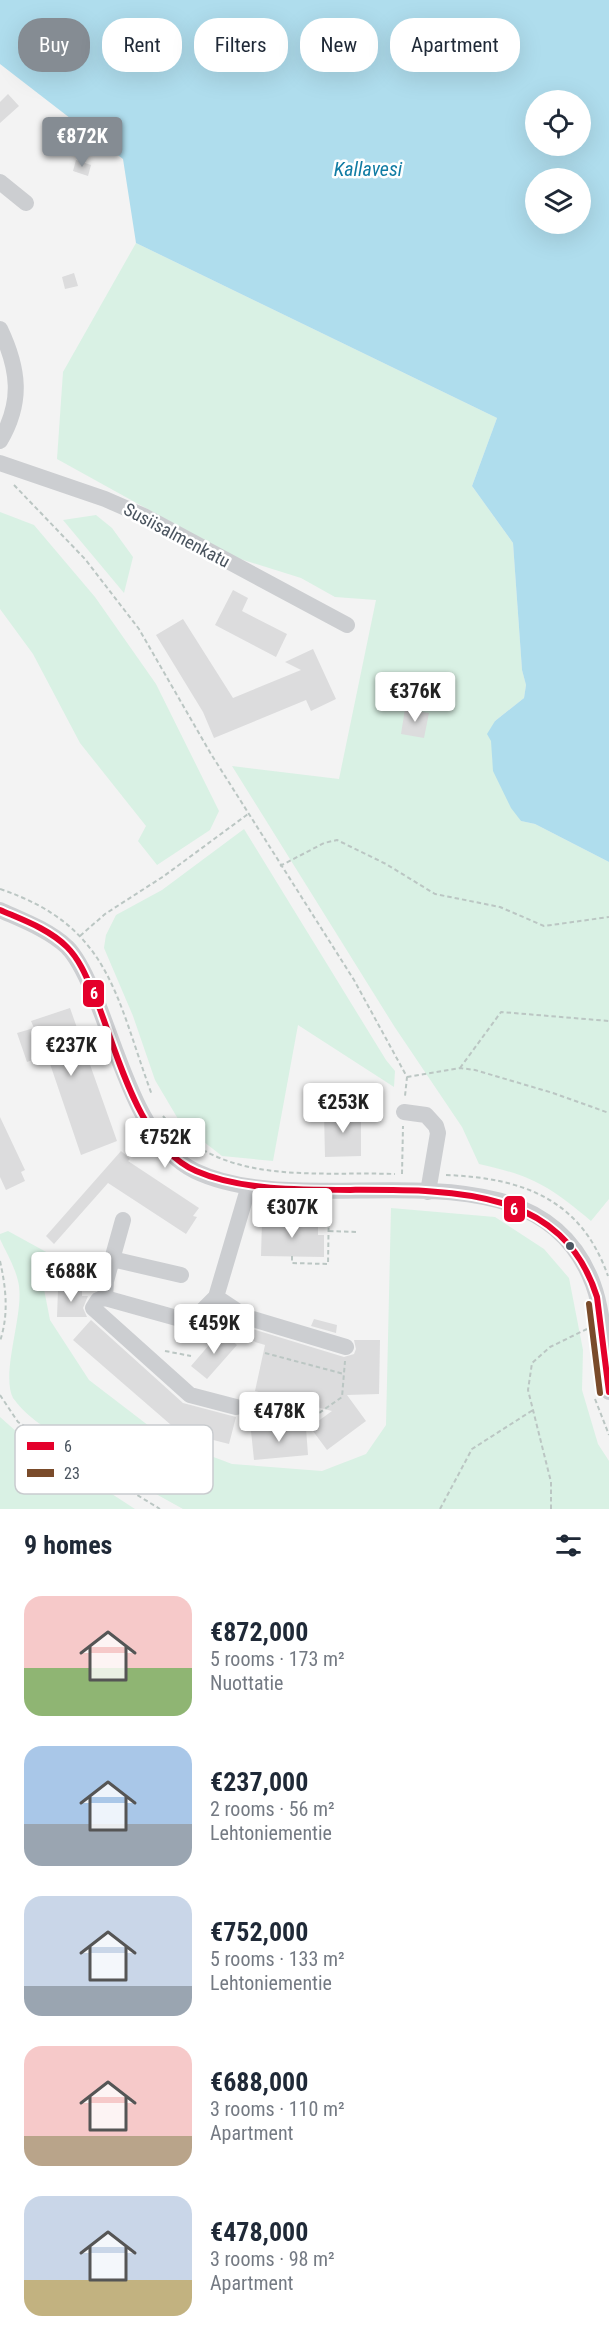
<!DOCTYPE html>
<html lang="en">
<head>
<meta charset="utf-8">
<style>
	:root { --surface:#fff; --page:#f6f6f7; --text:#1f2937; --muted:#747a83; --accent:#858c93 }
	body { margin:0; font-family:"Roboto Condensed",sans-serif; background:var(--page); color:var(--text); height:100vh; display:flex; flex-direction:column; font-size:22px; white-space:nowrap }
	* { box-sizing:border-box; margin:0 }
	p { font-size:20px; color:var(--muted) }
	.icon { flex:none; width:33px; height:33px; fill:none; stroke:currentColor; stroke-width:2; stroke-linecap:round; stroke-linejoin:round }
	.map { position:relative; height:1509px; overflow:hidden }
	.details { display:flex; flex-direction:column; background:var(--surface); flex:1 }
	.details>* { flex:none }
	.banner { position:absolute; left:18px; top:18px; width:573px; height:54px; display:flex; gap:12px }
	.tools { position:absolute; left:525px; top:90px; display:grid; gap:12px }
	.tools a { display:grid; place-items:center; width:66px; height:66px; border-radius:50%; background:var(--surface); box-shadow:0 6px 24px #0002; font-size:30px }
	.price { position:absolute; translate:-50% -51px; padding:0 14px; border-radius:6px; background:#fff; color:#222; font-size:20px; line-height:39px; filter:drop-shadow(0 2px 3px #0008) }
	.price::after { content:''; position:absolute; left:50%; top:36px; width:18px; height:14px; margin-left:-9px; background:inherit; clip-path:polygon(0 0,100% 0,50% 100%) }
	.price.selected { background:var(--accent); color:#fff }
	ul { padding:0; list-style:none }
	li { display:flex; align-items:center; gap:18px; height:150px; padding:0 24px }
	li span { display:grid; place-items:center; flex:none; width:168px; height:120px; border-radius:18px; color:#555 }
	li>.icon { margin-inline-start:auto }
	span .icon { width:72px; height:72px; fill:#fffc; stroke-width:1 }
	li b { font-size:26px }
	h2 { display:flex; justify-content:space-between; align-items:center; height:72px; padding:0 24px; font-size:26px }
	.chip { padding:0 21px; border-radius:24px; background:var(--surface); box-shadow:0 6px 24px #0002; font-size:21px; line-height:54px }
	.chip.selected { background:var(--accent); color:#fff }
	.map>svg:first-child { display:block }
	.green { fill:#d9f1e4 }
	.water { fill:#afdded; fill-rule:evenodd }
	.building { fill:#dcdcdd }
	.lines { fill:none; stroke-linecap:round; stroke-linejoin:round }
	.path { stroke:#bbc6c3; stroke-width:2; stroke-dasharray:4.5 3; stroke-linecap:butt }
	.minor { stroke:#ccced1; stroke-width:16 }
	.bus-1-casing { stroke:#fff; stroke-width:10 }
	.bus-2-casing { stroke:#fff; stroke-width:10 }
	.bus-1 { stroke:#e4002b; stroke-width:6 }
	.bus-2 { stroke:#7a4b2a; stroke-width:6 }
	.bus-dot { fill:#4a545f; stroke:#fff; stroke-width:2 }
	.labels { text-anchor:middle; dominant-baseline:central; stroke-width:5; stroke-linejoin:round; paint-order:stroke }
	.street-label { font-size:18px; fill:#4a545f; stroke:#fff }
	.water-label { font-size:20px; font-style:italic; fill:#107ca4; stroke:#fff }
	.key { fill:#fff; stroke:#c9cccf; stroke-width:1.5 }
	.key-label { font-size:16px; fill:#4a545f }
	.line-badge { stroke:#fff; stroke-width:2 }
	.badge-label { font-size:16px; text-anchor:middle; font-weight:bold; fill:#fff }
</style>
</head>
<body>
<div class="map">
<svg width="609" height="1509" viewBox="0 0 609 1509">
	<rect width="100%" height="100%" fill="#f3f3f3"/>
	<path class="green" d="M136,243L497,418L472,486L513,543L522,670L526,685L524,698L495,721C486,770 498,780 521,821L535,824L609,862V1199L591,1221C549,1186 533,1176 479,1164L462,1127L394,1026L232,766L339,779L376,600L335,597L301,578L234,557L57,459L63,372Z
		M0,512L34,525L95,597L156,684L219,811L210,830L157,865L138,841L146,826L80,743L33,654L0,609Z
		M96,515L112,528L133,557L124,593L63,520Z
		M244,829L386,1060L395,1071L394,1087L298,1025L273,1161L222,1156L181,1124L155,1080L133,1016L104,948L106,935L116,915L162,890Z
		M391,1208L495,1217L544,1249L569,1278L583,1350L582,1390L598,1444L609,1461V1509H183L138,1484L126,1466L111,1453L98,1459C69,1441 33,1426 13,1398C0,1372 26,1310 18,1281C15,1267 6,1252 0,1239V1234L8,1231L48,1253L43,1284L50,1320L89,1380L166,1439L232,1464L322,1471L366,1454L386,1425Z
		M0,1417L18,1433L135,1509H0Z"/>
	<path class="water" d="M0,0H609V862L535,824L521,821L511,808L493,771L491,741L487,734L495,721L524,698L526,685L522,670L513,543L472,486L497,418L136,243L123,159L0,64ZM536,100H580V146H536ZM536,178H580V224H536Z"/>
	<path class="building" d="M8,94L19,106L0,123V102Z
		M76,160L91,165L88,176L73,171Z
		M74,273L78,286L65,289L62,277Z
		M233,590L248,598L242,611L287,634L276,657L215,625Z
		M183,619L233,698L301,670L285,662L313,649L336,699L311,711L306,700L214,738L203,712L156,635Z
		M405,709L429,713L424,738L401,734Z
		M70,1008L117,1141L81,1155L47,1055L27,1062L17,1033L34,1028L31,1021Z
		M361,1112V1156L325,1157L324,1113Z
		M0,1117L25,1170L21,1172L25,1181L6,1190L0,1177Z
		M121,1151L130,1159L128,1161L199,1208L193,1216L197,1217L186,1234L108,1183L54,1244L46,1236Z
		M262,1220L318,1221V1235H324V1257L261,1256Z
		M58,1289H82V1296H88L83,1308L87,1317H57Z
		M314,1319L337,1325L336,1333L311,1326Z
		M91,1320L183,1403L236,1417L229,1444L178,1431L73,1340Z
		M239,1325L344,1357L354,1354L356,1349L354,1340H380L379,1394L347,1395L366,1421L327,1450L310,1427L332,1411L255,1391L265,1345L255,1342Z
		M221,1331L237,1345L207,1379L191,1366Z
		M306,1428L308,1455L254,1460L251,1431Z"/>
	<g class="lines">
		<path class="path" d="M14,485L85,559L139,629L211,754L354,980L407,1077L405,1096
			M280,866L324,843L337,840L386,864L435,894L500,907L544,926L609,917
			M0,889C111,926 116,998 152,1095
			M80,936L105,914L164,876L248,814
			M460,1068L501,1012L609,1021
			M407,1077L460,1068L475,1070L553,1093L609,1113
			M163,1116C221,1187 312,1171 395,1174
			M402,1174L403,1126
			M446,1175C523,1178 581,1199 608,1276
			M329,1231L357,1232
			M292,1256V1263L328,1264L329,1204
			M0,1261C6,1288 9,1314 0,1341
			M165,1351L191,1356
			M265,1353L344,1374
			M0,1395L18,1422L160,1509
			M595,1399L609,1435
			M254,1423L309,1420L342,1397L345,1361
			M440,1509L472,1449L533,1410
			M551,1509V1482L528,1390L532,1363L550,1347L587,1329"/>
		<path class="minor" d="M0,182L26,203
			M0,329C19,369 23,402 0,441
			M0,463L105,499L144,516L347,625
			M0,910C22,920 49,930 67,947C78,958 86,976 92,990C117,1045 137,1143 195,1171C312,1227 535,1129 593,1284C605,1317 605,1357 609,1392
			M404,1112L426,1115L436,1126L438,1133L428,1192
			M112,1259L181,1275
			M216,1297L246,1317L346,1347
			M105,1298L106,1281L123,1220
			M236,1407L190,1395L93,1308L98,1300L105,1298L191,1322L216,1297L248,1189"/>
		<g class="bus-1-casing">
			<path id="bus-1" d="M0,910C23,920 49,929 67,947C81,961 88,981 96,999C117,1051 139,1147 196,1171C318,1224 544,1129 597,1297L609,1392"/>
		</g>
		<g class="bus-2-casing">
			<path id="bus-2" d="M589,1304L600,1393"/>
		</g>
		<use href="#bus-1" class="bus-1"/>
		<use href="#bus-2" class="bus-2"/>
	</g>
	<circle class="bus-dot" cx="570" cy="1246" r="5"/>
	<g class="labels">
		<g class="street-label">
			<text transform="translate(177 535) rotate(28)">Susiisalmenkatu</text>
		</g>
		<g class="water-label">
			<text x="368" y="169">Kallavesi</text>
		</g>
	</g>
	<rect x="15" y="1425" width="198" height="69" rx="9" class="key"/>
	<rect x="27" y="1442" width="27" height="8" fill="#e4002b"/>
	<rect x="27" y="1469" width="27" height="8" fill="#7a4b2a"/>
	<g class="key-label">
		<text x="64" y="1452">6</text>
		<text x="64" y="1479">23</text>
	</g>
	<g class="line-badge">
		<rect x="82" y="979" width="23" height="29" rx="6" fill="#e4002b"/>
		<rect x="503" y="1195" width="23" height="28" rx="6" fill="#e4002b"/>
	</g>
	<g class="badge-label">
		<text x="94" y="999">6</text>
		<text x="514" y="1215">6</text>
	</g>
</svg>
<div class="tools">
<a><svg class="icon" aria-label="locate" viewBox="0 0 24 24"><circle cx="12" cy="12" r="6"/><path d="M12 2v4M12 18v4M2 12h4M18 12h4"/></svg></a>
<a><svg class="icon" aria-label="layers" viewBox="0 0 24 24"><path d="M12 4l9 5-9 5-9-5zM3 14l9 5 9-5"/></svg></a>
</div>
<b class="price selected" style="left:82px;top:168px">€872K</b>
<b class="price" style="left:415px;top:723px">€376K</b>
<b class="price" style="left:71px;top:1077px">€237K</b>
<b class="price" style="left:343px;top:1134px">€253K</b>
<b class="price" style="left:165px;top:1169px">€752K</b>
<b class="price" style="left:292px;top:1239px">€307K</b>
<b class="price" style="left:71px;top:1303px">€688K</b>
<b class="price" style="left:214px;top:1355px">€459K</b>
<b class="price" style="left:279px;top:1443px">€478K</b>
<div class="banner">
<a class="chip selected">Buy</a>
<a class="chip">Rent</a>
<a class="chip">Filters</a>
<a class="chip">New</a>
<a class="chip">Apartment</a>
</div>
</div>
<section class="details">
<h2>9 homes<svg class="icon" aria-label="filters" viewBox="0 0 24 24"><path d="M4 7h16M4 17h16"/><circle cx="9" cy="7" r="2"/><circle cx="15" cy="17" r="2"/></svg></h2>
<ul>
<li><span style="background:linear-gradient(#f6c9c9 60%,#8fb573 0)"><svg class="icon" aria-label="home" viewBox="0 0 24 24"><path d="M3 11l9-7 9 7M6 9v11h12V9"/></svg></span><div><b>€872,000</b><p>5 rooms · 173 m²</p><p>Nuottatie</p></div></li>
<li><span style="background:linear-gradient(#a9c7e8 65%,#9aa5b1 0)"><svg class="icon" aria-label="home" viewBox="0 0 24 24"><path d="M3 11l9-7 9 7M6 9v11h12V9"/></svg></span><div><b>€237,000</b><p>2 rooms · 56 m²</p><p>Lehtoniementie</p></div></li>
<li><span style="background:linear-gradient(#c9d6e8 75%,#9aa5b1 0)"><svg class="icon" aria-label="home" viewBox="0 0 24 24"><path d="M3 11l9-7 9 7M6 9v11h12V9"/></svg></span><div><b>€752,000</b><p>5 rooms · 133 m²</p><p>Lehtoniementie</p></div></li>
<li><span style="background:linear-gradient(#f6c9c9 75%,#b9a48a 0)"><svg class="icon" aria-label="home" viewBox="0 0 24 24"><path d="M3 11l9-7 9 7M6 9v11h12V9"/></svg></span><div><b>€688,000</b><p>3 rooms · 110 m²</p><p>Apartment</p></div></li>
<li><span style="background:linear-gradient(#c9d6e8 70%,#c2b280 0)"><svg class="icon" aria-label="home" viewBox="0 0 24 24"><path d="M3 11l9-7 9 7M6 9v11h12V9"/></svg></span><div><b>€478,000</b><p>3 rooms · 98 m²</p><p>Apartment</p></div></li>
</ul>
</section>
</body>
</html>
